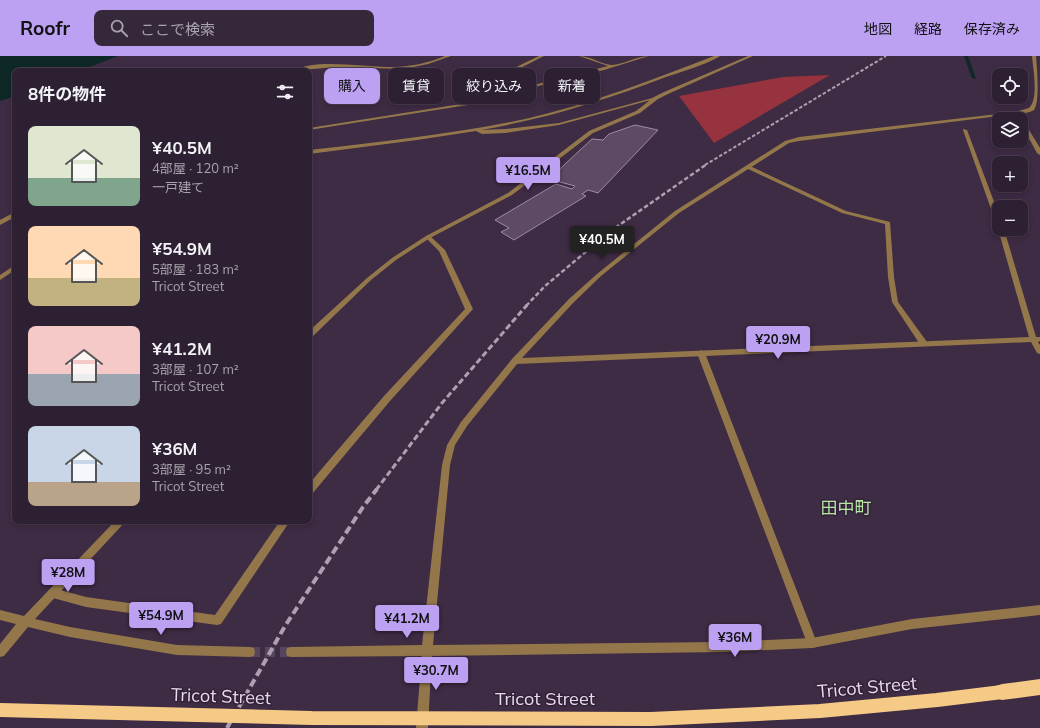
<!DOCTYPE html>
<html lang="ja">
<head>
<meta charset="utf-8">
<style>
	:root { --surface:#2e2033; --page:#36283b; --text:#f1f3f6; --muted:#a7a3ac; --line:#493e4e; --accent:#bca0f2 }
	body { margin:0; font-family:Mulish,"Noto Sans JP",sans-serif; background:var(--page); color:var(--text); height:100vh; display:flex; flex-direction:column; font-size:15px; white-space:nowrap }
	* { box-sizing:border-box; margin:0 }
	p { font-size:13px; color:var(--muted) }
	.icon { flex:none; width:22px; height:22px; fill:none; stroke:currentColor; stroke-width:2; stroke-linecap:round; stroke-linejoin:round }
	.map { position:relative; flex:1; overflow:hidden }
	.sheet { position:absolute; left:12px; top:12px; width:300px; height:456px; display:flex; flex-direction:column; background:var(--surface); border-radius:8px; box-shadow:0 2px 6px #0003,0 0 0 1px var(--line) }
	.sheet>* { flex:none }
	.guide { position:absolute; left:324px; top:12px; width:380px; height:36px; display:flex; gap:8px }
	.tools { position:absolute; left:992px; top:12px; display:grid; gap:8px }
	.tools a { display:grid; place-items:center; width:36px; height:36px; border-radius:8px; background:var(--surface); box-shadow:0 2px 6px #0003,0 0 0 1px var(--line); font-size:20px }
	.price { position:absolute; translate:-50% -34px; padding:0 9px; border-radius:4px; background:var(--accent); color:#111; font-size:13px; line-height:26px; filter:drop-shadow(0 1px 2px #0008) }
	.price::after { content:''; position:absolute; left:50%; top:24px; width:12px; height:9px; margin-left:-6px; background:inherit; clip-path:polygon(0 0,100% 0,50% 100%) }
	.price.on { background:#222; color:#fff }
	ul { padding:0; list-style:none }
	li { display:flex; align-items:center; gap:12px; height:100px; padding:0 16px }
	li span { display:grid; place-items:center; flex:none; width:112px; height:80px; border-radius:8px; color:#555 }
	li>.icon { margin-inline-start:auto }
	span .icon { width:48px; height:48px; fill:#fffc; stroke-width:1 }
	li b { font-size:17px }
	h2 { display:flex; justify-content:space-between; align-items:center; height:48px; padding:0 16px; font-size:17px }
	.pill { padding:0 14px; border-radius:8px; background:var(--surface); box-shadow:0 2px 6px #0003,0 0 0 1px var(--line); font-size:14px; line-height:36px }
	.pill.on { background:var(--accent); color:#111 }
	header { display:flex; align-items:center; gap:24px; box-sizing:border-box; height:56px; padding:0 20px; background:var(--accent); color:#111 }
	header strong { font-size:19px }
	nav { display:flex; gap:22px; margin-inline-start:auto; font-size:14px }
	.search { width:280px; height:36px; background:var(--page); display:flex; align-items:center; gap:10px; box-sizing:border-box; padding:0 14px; border-radius:8px; color:var(--muted); font-size:15px }
	.map>svg:first-child { display:block }
	.green { fill:#97333e }
	.water { fill:#0e2727 }
	.lines { fill:none; stroke-linecap:round; stroke-linejoin:round }
	.stream { fill:#0e2727; fill-rule:evenodd }
	.building { fill:#5e4a65; stroke:#a08aa7 }
	.minor-tunnel { stroke:#57455d; stroke-width:10; stroke-dasharray:10 5; stroke-linecap:butt }
	.service { fill:#93774b; fill-rule:evenodd }
	.minor { fill:#93774b; fill-rule:evenodd }
	.tertiary { fill:#93774b; fill-rule:evenodd }
	.trunk { fill:#f5ca86; fill-rule:evenodd }
	.rail-far3 { stroke:#aea0b3; stroke-width:2; stroke-dasharray:3.5 2; stroke-linecap:butt }
	.rail-far2 { stroke:#aea0b3; stroke-width:2.5; stroke-dasharray:4.5 2.5; stroke-linecap:butt }
	.rail-far1 { stroke:#aea0b3; stroke-width:3; stroke-dasharray:6 3; stroke-linecap:butt }
	.rail { stroke:#aea0b3; stroke-width:4; stroke-dasharray:8 4; stroke-linecap:butt }
	.trunk-bridge { stroke:#f5ca86; stroke-width:14 }
	.labels { text-anchor:middle; dominant-baseline:central; stroke-width:3; stroke-linejoin:round; paint-order:stroke }
	.quarter-label { font-size:17px; fill:#b5e4a3; stroke:#33213a }
	.near-street-label { font-size:18px; fill:#e6dbeb; stroke:#33213a }
</style>
</head>
<body>
<header>
<strong>Roofr</strong>
<div class="search"><svg class="icon" aria-label="search" viewBox="0 0 24 24"><circle cx="10" cy="10" r="6"/><path d="M15 15l6 6"/></svg>ここで検索</div>
<nav><a>地図</a><a>経路</a><a>保存済み</a></nav>
</header>
<div class="map">
<svg width="1040" height="672" viewBox="0 0 1040 672">
	<rect width="100%" height="100%" fill="#3e2b44"/>
	<path class="green" d="M830,19L714,87L679,40L783,21Z"/>
	<path class="water" d="M0,0H118L79,15H15V40L0,45Z"/>
	<g class="lines">
		<path class="stream" d="M964,0H968L976,23L972,22Z"/>
	</g>
	<path class="building" d="M635,69L658,74L598,137L588,134L582,138L586,140L514,184L501,176L509,172L495,164L556,128L572,133L575,130L549,123L592,83L603,84L609,78Z"/>
	<g class="lines">
		<path class="minor-tunnel" d="M250,596H291"/>
		<path class="service" d="M445,0H451L428,8L404,13L335,11L292,15C315,2 363,11 391,11C410,11 428,7 445,0Z
			M539,0H544L491,27L496,29L494,39L608,10L579,0C591,0 602,9 612,9C622,9 637,0 649,0L604,14L514,36L468,49L309,74V72L467,47L489,40L492,30L485,28V26Z
			M714,0H720C708,8 681,16 666,21C606,44 545,63 481,74L505,73L559,67L656,41L658,42L559,69L505,77L482,78L476,75L417,84L309,98V94C381,86 454,78 525,63C590,48 652,24 714,0Z
			M746,110H750L846,155L890,166L894,221L898,246L927,286L928,288L927,290H921L892,246L888,221L885,168L842,157L746,112Z
			M15,156V161L0,169V164Z
			M428,179L430,180L445,194L473,253L390,345L312,438L309,439V428L325,409L384,340L465,253L439,195L425,181Z
			M15,209V214L0,224V219Z
			M701,294L705,297L817,587L816,591L812,592L808,591L807,587L697,297Z
			M280,465H290L221,568L217,569L86,551L53,542L49,540L48,537L49,534L53,532L86,541L215,559Z"/>
		<path class="minor" d="M748,0H753L668,38L658,43L640,57L593,77L512,139L430,182L396,204L371,224L312,281H309V275L367,222L392,202L426,180L508,137L589,75L636,55L654,41L664,36Z
			M1032,0H1036C1037,12 1040,46 1034,54C1029,57 1021,58 1015,58L799,85L789,87L679,157L601,220L573,247L522,302L1029,281L998,173L999,172V173H1004L1036,281H1040V285L1038,286L1040,289V298L1037,297L1031,286L517,308L467,370L455,389L450,409L433,589L721,586L812,582L912,563L1040,549V559L912,573L812,592L721,596L431,600L427,601L423,600L291,601L287,600L286,596L287,592L291,591L422,589L442,409L447,389L461,366L512,303L569,243L597,218L675,155L785,85L799,81L1015,56L1029,52C1039,43 1033,13 1032,0Z
			M1019,63H1021L1023,64L1040,92V99L1037,97L1021,68V63Z
			M963,73L967,74L999,159V169L996,167L963,74Z
			M115,465H126L35,563L70,571L177,589L250,591L254,592L255,596L254,600L250,601L177,599L70,581L28,571L4,600L0,601V588L16,568L0,564V554L24,560Z"/>
		<path class="tertiary" d="M427,591L431,592L432,596L428,672H416L422,596L423,592Z"/>
		<path class="trunk" d="M1040,623V639L1002,644L996,642L994,636L996,630L1002,628Z"/>
		<path class="rail-far3" d="M705,109L886,0"/>
		<path class="rail-far2" d="M526,250L545,230L612,174L707,108"/>
		<path class="rail-far1" d="M376,434L442,347L527,249"/>
		<path class="rail" d="M227,672L285,570L363,451L377,433"/>
		<path class="trunk-bridge" d="M0,654L312,662L651,663L820,655L937,644L1002,636"/>
	</g>
	<g class="labels">
		<g class="quarter-label">
			<text x="846" y="451">田中町</text>
		</g>
		<g class="near-street-label">
			<text transform="translate(867 631) rotate(-5)">Tricot Street</text>
			<text transform="translate(221 640) rotate(2)">Tricot Street</text>
			<text x="545" y="642">Tricot Street</text>
		</g>
	</g>
</svg>
<div class="tools">
<a><svg class="icon" aria-label="locate" viewBox="0 0 24 24"><circle cx="12" cy="12" r="6"/><path d="M12 2v4M12 18v4M2 12h4M18 12h4"/></svg></a>
<a><svg class="icon" aria-label="layers" viewBox="0 0 24 24"><path d="M12 4l9 5-9 5-9-5zM3 14l9 5 9-5"/></svg></a>
<a>+</a>
<a>−</a>
</div>
<b class="price" style="left:528px;top:135px">¥16.5M</b>
<b class="price on" style="left:602px;top:204px">¥40.5M</b>
<b class="price" style="left:778px;top:304px">¥20.9M</b>
<b class="price" style="left:68px;top:537px">¥28M</b>
<b class="price" style="left:161px;top:580px">¥54.9M</b>
<b class="price" style="left:407px;top:583px">¥41.2M</b>
<b class="price" style="left:735px;top:602px">¥36M</b>
<b class="price" style="left:436px;top:635px">¥30.7M</b>
<div class="guide">
<a class="pill on">購入</a>
<a class="pill">賃貸</a>
<a class="pill">絞り込み</a>
<a class="pill">新着</a>
</div>
<section class="sheet">
<h2>8件の物件<svg class="icon" aria-label="filters" viewBox="0 0 24 24"><path d="M4 7h16M4 17h16"/><circle cx="9" cy="7" r="2"/><circle cx="15" cy="17" r="2"/></svg></h2>
<ul>
<li><span style="background:linear-gradient(#dfe7d0 65%,#7fa58c 0)"><svg class="icon" aria-label="home" viewBox="0 0 24 24"><path d="M3 11l9-7 9 7M6 9v11h12V9"/></svg></span><div><b>¥40.5M</b><p>4部屋 · 120 m²</p><p>一戸建て</p></div></li>
<li><span style="background:linear-gradient(#ffd9b3 65%,#c2b280 0)"><svg class="icon" aria-label="home" viewBox="0 0 24 24"><path d="M3 11l9-7 9 7M6 9v11h12V9"/></svg></span><div><b>¥54.9M</b><p>5部屋 · 183 m²</p><p>Tricot Street</p></div></li>
<li><span style="background:linear-gradient(#f6c9c9 60%,#9aa5b1 0)"><svg class="icon" aria-label="home" viewBox="0 0 24 24"><path d="M3 11l9-7 9 7M6 9v11h12V9"/></svg></span><div><b>¥41.2M</b><p>3部屋 · 107 m²</p><p>Tricot Street</p></div></li>
<li><span style="background:linear-gradient(#c9d6e8 70%,#b9a48a 0)"><svg class="icon" aria-label="home" viewBox="0 0 24 24"><path d="M3 11l9-7 9 7M6 9v11h12V9"/></svg></span><div><b>¥36M</b><p>3部屋 · 95 m²</p><p>Tricot Street</p></div></li>
</ul>
</section>
</div>
</body>
</html>
